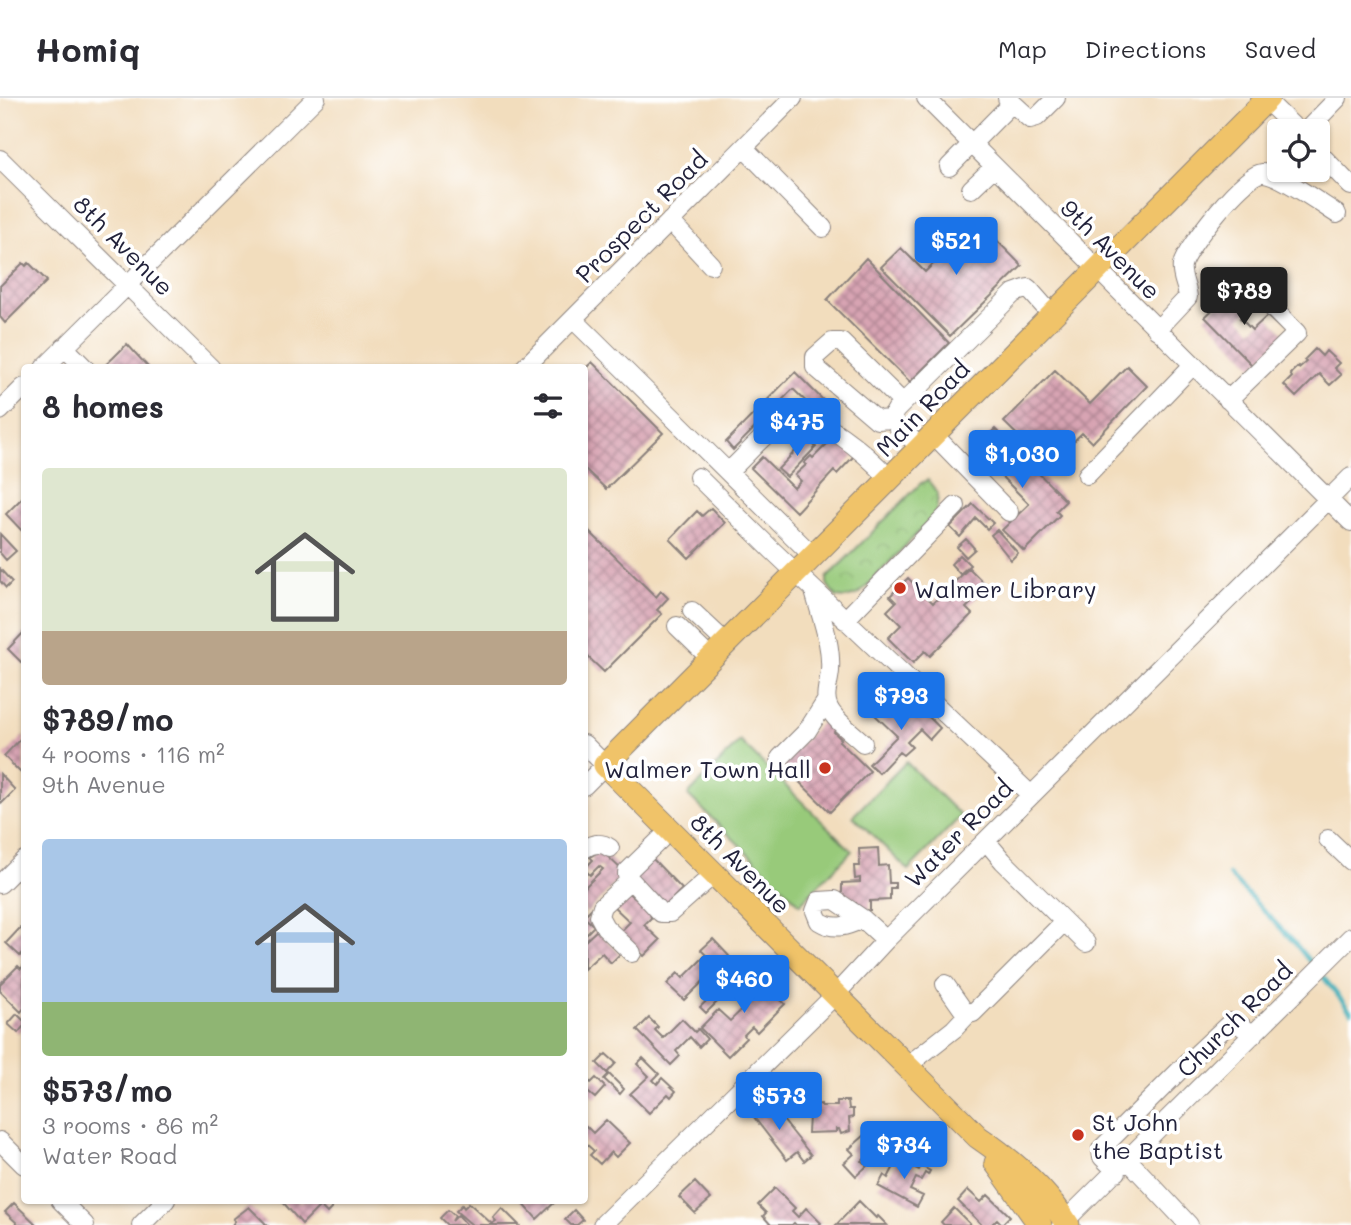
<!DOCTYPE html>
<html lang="en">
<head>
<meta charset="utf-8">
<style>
	:root { --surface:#fff; --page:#f7f7f7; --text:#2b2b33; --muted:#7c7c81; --line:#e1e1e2; --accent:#1a73e8 }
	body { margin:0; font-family:Mali,sans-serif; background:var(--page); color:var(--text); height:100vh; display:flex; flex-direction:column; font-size:26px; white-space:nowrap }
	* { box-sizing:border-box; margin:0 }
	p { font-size:23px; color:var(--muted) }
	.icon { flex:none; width:38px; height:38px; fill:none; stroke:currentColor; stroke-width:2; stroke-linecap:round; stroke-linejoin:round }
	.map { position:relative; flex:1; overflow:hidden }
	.details { position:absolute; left:21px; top:266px; width:567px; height:840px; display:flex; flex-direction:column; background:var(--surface); border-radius:7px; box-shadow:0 2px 5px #0004 }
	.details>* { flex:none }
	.tools { position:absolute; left:1267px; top:21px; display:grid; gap:14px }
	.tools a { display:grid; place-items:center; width:63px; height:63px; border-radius:7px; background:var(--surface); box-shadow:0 2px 5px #0004; font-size:35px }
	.price { position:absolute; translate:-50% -60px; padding:0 16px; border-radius:7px; background:var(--accent); color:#fff; font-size:23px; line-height:46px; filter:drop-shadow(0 2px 4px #0008) }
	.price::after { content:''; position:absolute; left:50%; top:42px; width:21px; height:16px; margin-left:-10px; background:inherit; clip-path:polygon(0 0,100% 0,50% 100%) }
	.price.on { background:#222; color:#fff }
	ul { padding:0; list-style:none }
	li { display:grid; align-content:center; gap:14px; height:371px; padding:0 21px }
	li span { display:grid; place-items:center; height:217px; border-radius:7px; color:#555 }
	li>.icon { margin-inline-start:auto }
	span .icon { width:126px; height:126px; fill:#fffc; stroke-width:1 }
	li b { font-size:30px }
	h2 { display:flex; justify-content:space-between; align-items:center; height:84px; padding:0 21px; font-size:30px }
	header { display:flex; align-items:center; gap:42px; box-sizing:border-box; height:98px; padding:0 35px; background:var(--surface); border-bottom:2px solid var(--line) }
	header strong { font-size:33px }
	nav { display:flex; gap:38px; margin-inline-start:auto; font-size:24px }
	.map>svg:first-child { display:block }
	.park { fill:url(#park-crowns); stroke:#5d765a; stroke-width:2 }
	.pitch { fill:#98ca7a; stroke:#5d765a; stroke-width:2 }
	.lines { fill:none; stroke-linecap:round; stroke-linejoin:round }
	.stream { stroke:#39aab4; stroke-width:4.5 }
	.building { fill:url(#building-cross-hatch) }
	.minor-casing { stroke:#8a807c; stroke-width:20 }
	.major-casing { stroke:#8a807c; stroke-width:25 }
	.minor { stroke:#fff; stroke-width:18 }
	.major { stroke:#f0c369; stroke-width:23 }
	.poi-dot { fill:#c8321e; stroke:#fff; stroke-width:2.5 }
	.labels { text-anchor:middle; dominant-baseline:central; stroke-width:7; stroke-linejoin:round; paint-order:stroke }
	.street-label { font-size:24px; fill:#22223b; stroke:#fff }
	.poi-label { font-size:24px; fill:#22223b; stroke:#fff; text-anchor:start }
</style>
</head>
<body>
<header>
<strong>Homiq</strong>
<nav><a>Map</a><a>Directions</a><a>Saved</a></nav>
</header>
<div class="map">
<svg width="1351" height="1127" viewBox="0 0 1351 1127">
	<defs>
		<pattern id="park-crowns" width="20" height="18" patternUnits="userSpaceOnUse" patternTransform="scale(1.75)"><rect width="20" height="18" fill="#98ca7a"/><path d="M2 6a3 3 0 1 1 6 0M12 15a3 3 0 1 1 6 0" fill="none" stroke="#83ad6a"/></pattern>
		<pattern id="building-cross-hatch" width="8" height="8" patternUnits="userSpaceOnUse" patternTransform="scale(1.75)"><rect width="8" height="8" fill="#d8a4b3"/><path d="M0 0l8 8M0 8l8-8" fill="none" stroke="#af8593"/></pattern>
	</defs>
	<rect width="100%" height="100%" fill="#fff"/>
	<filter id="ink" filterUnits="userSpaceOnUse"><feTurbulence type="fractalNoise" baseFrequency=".0143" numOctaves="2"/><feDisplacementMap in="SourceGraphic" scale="14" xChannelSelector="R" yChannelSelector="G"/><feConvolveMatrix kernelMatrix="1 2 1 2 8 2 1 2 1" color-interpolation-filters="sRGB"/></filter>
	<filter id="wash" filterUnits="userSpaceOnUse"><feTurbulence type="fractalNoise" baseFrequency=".00686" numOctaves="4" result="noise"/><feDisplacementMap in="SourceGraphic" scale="28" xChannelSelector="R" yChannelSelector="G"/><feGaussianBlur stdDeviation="1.57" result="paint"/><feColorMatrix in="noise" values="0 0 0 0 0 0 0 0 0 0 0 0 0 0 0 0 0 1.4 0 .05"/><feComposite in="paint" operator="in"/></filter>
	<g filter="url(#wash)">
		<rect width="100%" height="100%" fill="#f2ddbd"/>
		<path class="park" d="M928,382L938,396L936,416L859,496L846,500L836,499L827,486V480L921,385Z"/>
		<path class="pitch" d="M740,643L852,753L800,806L688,697Z
			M906,664L961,718L908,772L853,718Z"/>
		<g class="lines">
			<path class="stream" d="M1229,777L1294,844L1314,869
				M1320,875L1351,914"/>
		</g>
		<g id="blocks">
			<path class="building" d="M977,122L1022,168L950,238L881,169L901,150L925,174Z
				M866,160L949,245L910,284L827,202Z
				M23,165L26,168L29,165L47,183L5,225L0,219V188Z
				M1237,188L1255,206L1240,220L1252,232L1267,218L1286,236L1253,268L1205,219Z
				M127,246L149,270H102L113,260Z
				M1315,251L1322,258L1326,253L1339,265L1334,270L1341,277L1330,287L1319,276L1296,299L1284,287L1292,279L1290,276L1298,268L1299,270L1306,264L1304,262Z
				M592,264L663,335L606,391L584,370V272Z
				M1127,268L1147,288L1092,345L1082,335L1066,351L1052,337L1043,346L1058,361L1050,369L1004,324L1055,272L1090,306Z
				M795,274L825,304L816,313L793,291L733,352L726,344Z
				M995,331L1066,403L1056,413L1060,417L1024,453L1002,432L1029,406L974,351Z
				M834,339L854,358L837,376L834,373L796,414L751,370L762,359L794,390L801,383L795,377L806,367L804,365L811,358L813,360Z
				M807,341L816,349L787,379L778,371Z
				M24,398V435L6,416Z
				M973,406L993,425L987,431L976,420L960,439L950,429Z
				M711,410L725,425L689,460L670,441L697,413L702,418Z
				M586,430L656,499L661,493L668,500L657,512L662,516L604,574L584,555Z
				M997,432L1018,455L1011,462L991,437Z
				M0,436L16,453L6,462L0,455Z
				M966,441L975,451L966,459L957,449Z
				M960,457L970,467L960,476L951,466Z
				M969,470L988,489L966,510L972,516L930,558L925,553L913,565L888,540L901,527L887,513L896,504L890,498L908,480L933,505Z
				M0,471L12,484L6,490L0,483Z
				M24,534V567L8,551Z
				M890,602L903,615L908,610L916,618L922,612L940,630L930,641L920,631L907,644L912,649L903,657L899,654L879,675L869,666L897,638L875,617Z
				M825,621L836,632L834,634L841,641L839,643L870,673L830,714L781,666Z
				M24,637V674L22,676L4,658Z
				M0,676L15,692L2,705L0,703Z
				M878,750L879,768L888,767L889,785H895V790H890V802L870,803V812L857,813L856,805H842V785L860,784V780L855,781L854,768H860L859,751Z
				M601,752L625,775L587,815L584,813V790L603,771L599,768L590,777L584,771L593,762L590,759Z
				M652,760L682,791L660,813L630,782Z
				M627,794L649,812L651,820L644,827L660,842L644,858L620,834L630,824L612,807Z
				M584,819L594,828L584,838Z
				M20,830L24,835V853L20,858L6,845Z
				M597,832L620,856L611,865L602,855L584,871V844Z
				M713,841L729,858L684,902L667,886L678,875L683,880L706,857L701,852Z
				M24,867V910L21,914L0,893V886L18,868L21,871Z
				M751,872L785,906L757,934L752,929L744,937L746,940L728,958L700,930L718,912L730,923L753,901L738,885Z
				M722,888L728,893L706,915L700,909Z
				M17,916L24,923V928L18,935L8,926Z
				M649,920L658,929L655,932L663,940L682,921L695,934L698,931L707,941L699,949L690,939L676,953L680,958L671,967L637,932Z
				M606,956L616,965L607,975L597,965Z
				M643,960L659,976L653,982L657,986L662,980L676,993L671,999L668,996L649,1015L630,996L649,978L637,966Z
				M609,976L624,991L620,996L604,981Z
				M584,979L591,985L596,980L605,989L595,1000L584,991Z
				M767,1002L811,1057L804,1063L797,1054L787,1062L750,1014Z
				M811,1003V1007L821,1006V1008H837V1003H848L849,1011H853V1019L849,1020L850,1033L841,1036L839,1031H836V1034L808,1035L809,1019H806V1014H797L796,1004Z
				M606,1022L630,1045L616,1059L611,1054L600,1066L590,1057L594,1053L584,1044V1030L586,1028L593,1035Z
				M872,1031L885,1045L867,1062L866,1060L862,1063L867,1068L856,1078L844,1065L854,1056L849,1051Z
				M908,1060L916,1064L913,1069L919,1072L921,1068L930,1073L928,1077L925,1075L921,1082L916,1080L910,1092L923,1098L917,1109L878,1088L884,1077L888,1080L898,1061L905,1065Z
				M695,1084L711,1101L695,1115L679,1099Z
				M775,1090L795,1110L792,1113L798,1119L806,1110L821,1125L819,1127H796L794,1125L792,1127H771L763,1118L766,1115L758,1107Z
				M968,1092L981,1104L988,1097L1010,1118L1002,1126L997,1121L991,1127H982L958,1103Z
				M281,1102H298L300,1105L303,1102H325L332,1110L327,1115L320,1108L302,1126Z
				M520,1102H553L555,1104L537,1121Z
				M859,1103L876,1120L878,1118L887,1127H836Z
				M14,1105L37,1127H15L17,1125L5,1114Z
				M469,1105L492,1126L496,1123L493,1120L502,1110L519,1127H472L456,1113L462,1107L464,1110Z
				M249,1109L267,1127H232L235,1123L233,1121Z
				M954,1110L971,1127H944L941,1124Z
				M448,1112L455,1118L452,1123L458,1117L467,1127H447L440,1120Z
				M574,1112L583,1122L577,1127H571L565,1121Z"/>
		</g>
	</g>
	<g filter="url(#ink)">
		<use href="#blocks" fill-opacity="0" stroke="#8a807c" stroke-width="2"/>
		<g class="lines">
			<g class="minor-casing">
				<path id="minor" d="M926,0L1351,424
					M1007,0L1030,21L1037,19L1056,0
					M1266,2L1298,33
					M1306,33L1338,0
					M744,50L823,130
					M1318,54L1351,88
					M0,61L211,270
					M949,69L1012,5
					M971,91L994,69
					M670,123L711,167
					M573,221L812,457
					M1157,232L1188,199C1187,188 1180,177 1182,167C1186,150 1244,76 1262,75C1277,74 1323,107 1337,116
					M64,249L85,270
					M44,270L316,0
					M524,270L793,0
					M1228,302L1297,235L1262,199
					M0,313L24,289
					M891,321L896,312L1014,195L1028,190L1051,216
					M891,321L877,322L815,269V259L832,244H841L903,305
					M891,321L920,349
					M933,336L1009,414
					M729,373C747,357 764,334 786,323C816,308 870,360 890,381
					M1087,377L1193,267
					M698,379L772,452L1031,697
					M814,493C821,519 832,546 830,573C829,586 823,598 829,610C836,624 853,635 863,645
					M692,513L725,544
					M845,522L956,408
					M677,528L710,560
					M584,646L605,667L584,688
					M780,660L807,633L826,603
					M670,732L627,774V778L661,815H670L714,776
					M1328,741L1351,763
					M986,743L1003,763L1086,845
					M584,751C593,745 602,744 610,750
					M629,783L602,808L599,818L605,829L632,855
					M0,786L24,762
					M863,821C847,828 835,833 819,823L815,813L819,803L835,802L863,821L886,842
					M945,886L966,916L973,915L1064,824
					M907,968L954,931L968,916
					M0,1043L24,1067
					M1128,1062L1189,1127
					M1117,1074L1102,1059L1101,1051L1187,965L1231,924L1240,927L1253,937
					M60,1102L85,1127
					M141,1127L166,1102
					M602,1127L835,897L886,842L1351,379
					M1061,1127L1351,839"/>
			</g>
			<g class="major-casing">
				<path id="major" d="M996,1065L1040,1127
					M1068,1127C1046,1092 1012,1062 978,1039L605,667L1268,0"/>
			</g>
			<use href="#minor" class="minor"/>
			<use href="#major" class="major"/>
		</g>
	</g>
	<g class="poi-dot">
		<circle cx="900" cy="490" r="7"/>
		<circle cx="825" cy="670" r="7"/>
		<circle cx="1078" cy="1037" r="7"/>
	</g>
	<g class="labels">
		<g class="street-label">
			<text transform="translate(641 118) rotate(-45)">Prospect Road</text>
			<text transform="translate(124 147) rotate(45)">8th Avenue</text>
			<text transform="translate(1111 151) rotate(45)">9th Avenue</text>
			<text transform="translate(922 310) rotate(-46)">Main Road</text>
			<text transform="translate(958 735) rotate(-45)">Water Road</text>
			<text transform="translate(741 765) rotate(45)">8th Avenue</text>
			<text transform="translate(1234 921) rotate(-45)">Church Road</text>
		</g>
		<g class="poi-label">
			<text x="914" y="490">Walmer Library</text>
			<text x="811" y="670" text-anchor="end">Walmer Town Hall</text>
			<text x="1092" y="1023">St John<tspan x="1092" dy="28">the Baptist</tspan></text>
		</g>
	</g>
</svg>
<div class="tools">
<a><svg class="icon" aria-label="locate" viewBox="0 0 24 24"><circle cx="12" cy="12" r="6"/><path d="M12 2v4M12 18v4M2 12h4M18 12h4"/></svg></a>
</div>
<b class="price" style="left:956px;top:179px">$521</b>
<b class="price on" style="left:1244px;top:229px">$789</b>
<b class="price" style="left:797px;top:360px">$475</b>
<b class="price" style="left:1022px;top:392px">$1,030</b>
<b class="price" style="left:901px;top:634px">$793</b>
<b class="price" style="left:744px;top:917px">$460</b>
<b class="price" style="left:779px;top:1034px">$573</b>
<b class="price" style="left:904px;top:1083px">$734</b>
<section class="details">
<h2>8 homes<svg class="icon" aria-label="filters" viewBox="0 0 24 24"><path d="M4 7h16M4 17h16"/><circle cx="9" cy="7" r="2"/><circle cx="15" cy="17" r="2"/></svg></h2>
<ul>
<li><span style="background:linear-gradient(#dfe7d0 75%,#b9a48a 0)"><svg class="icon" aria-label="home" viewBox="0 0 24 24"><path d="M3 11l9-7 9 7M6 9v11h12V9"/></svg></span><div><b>$789/mo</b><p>4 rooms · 116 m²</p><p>9th Avenue</p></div></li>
<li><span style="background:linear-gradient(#a9c7e8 75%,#8fb573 0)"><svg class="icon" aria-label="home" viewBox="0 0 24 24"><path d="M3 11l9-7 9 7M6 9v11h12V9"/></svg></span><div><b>$573/mo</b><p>3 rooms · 86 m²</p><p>Water Road</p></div></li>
</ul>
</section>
</div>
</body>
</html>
